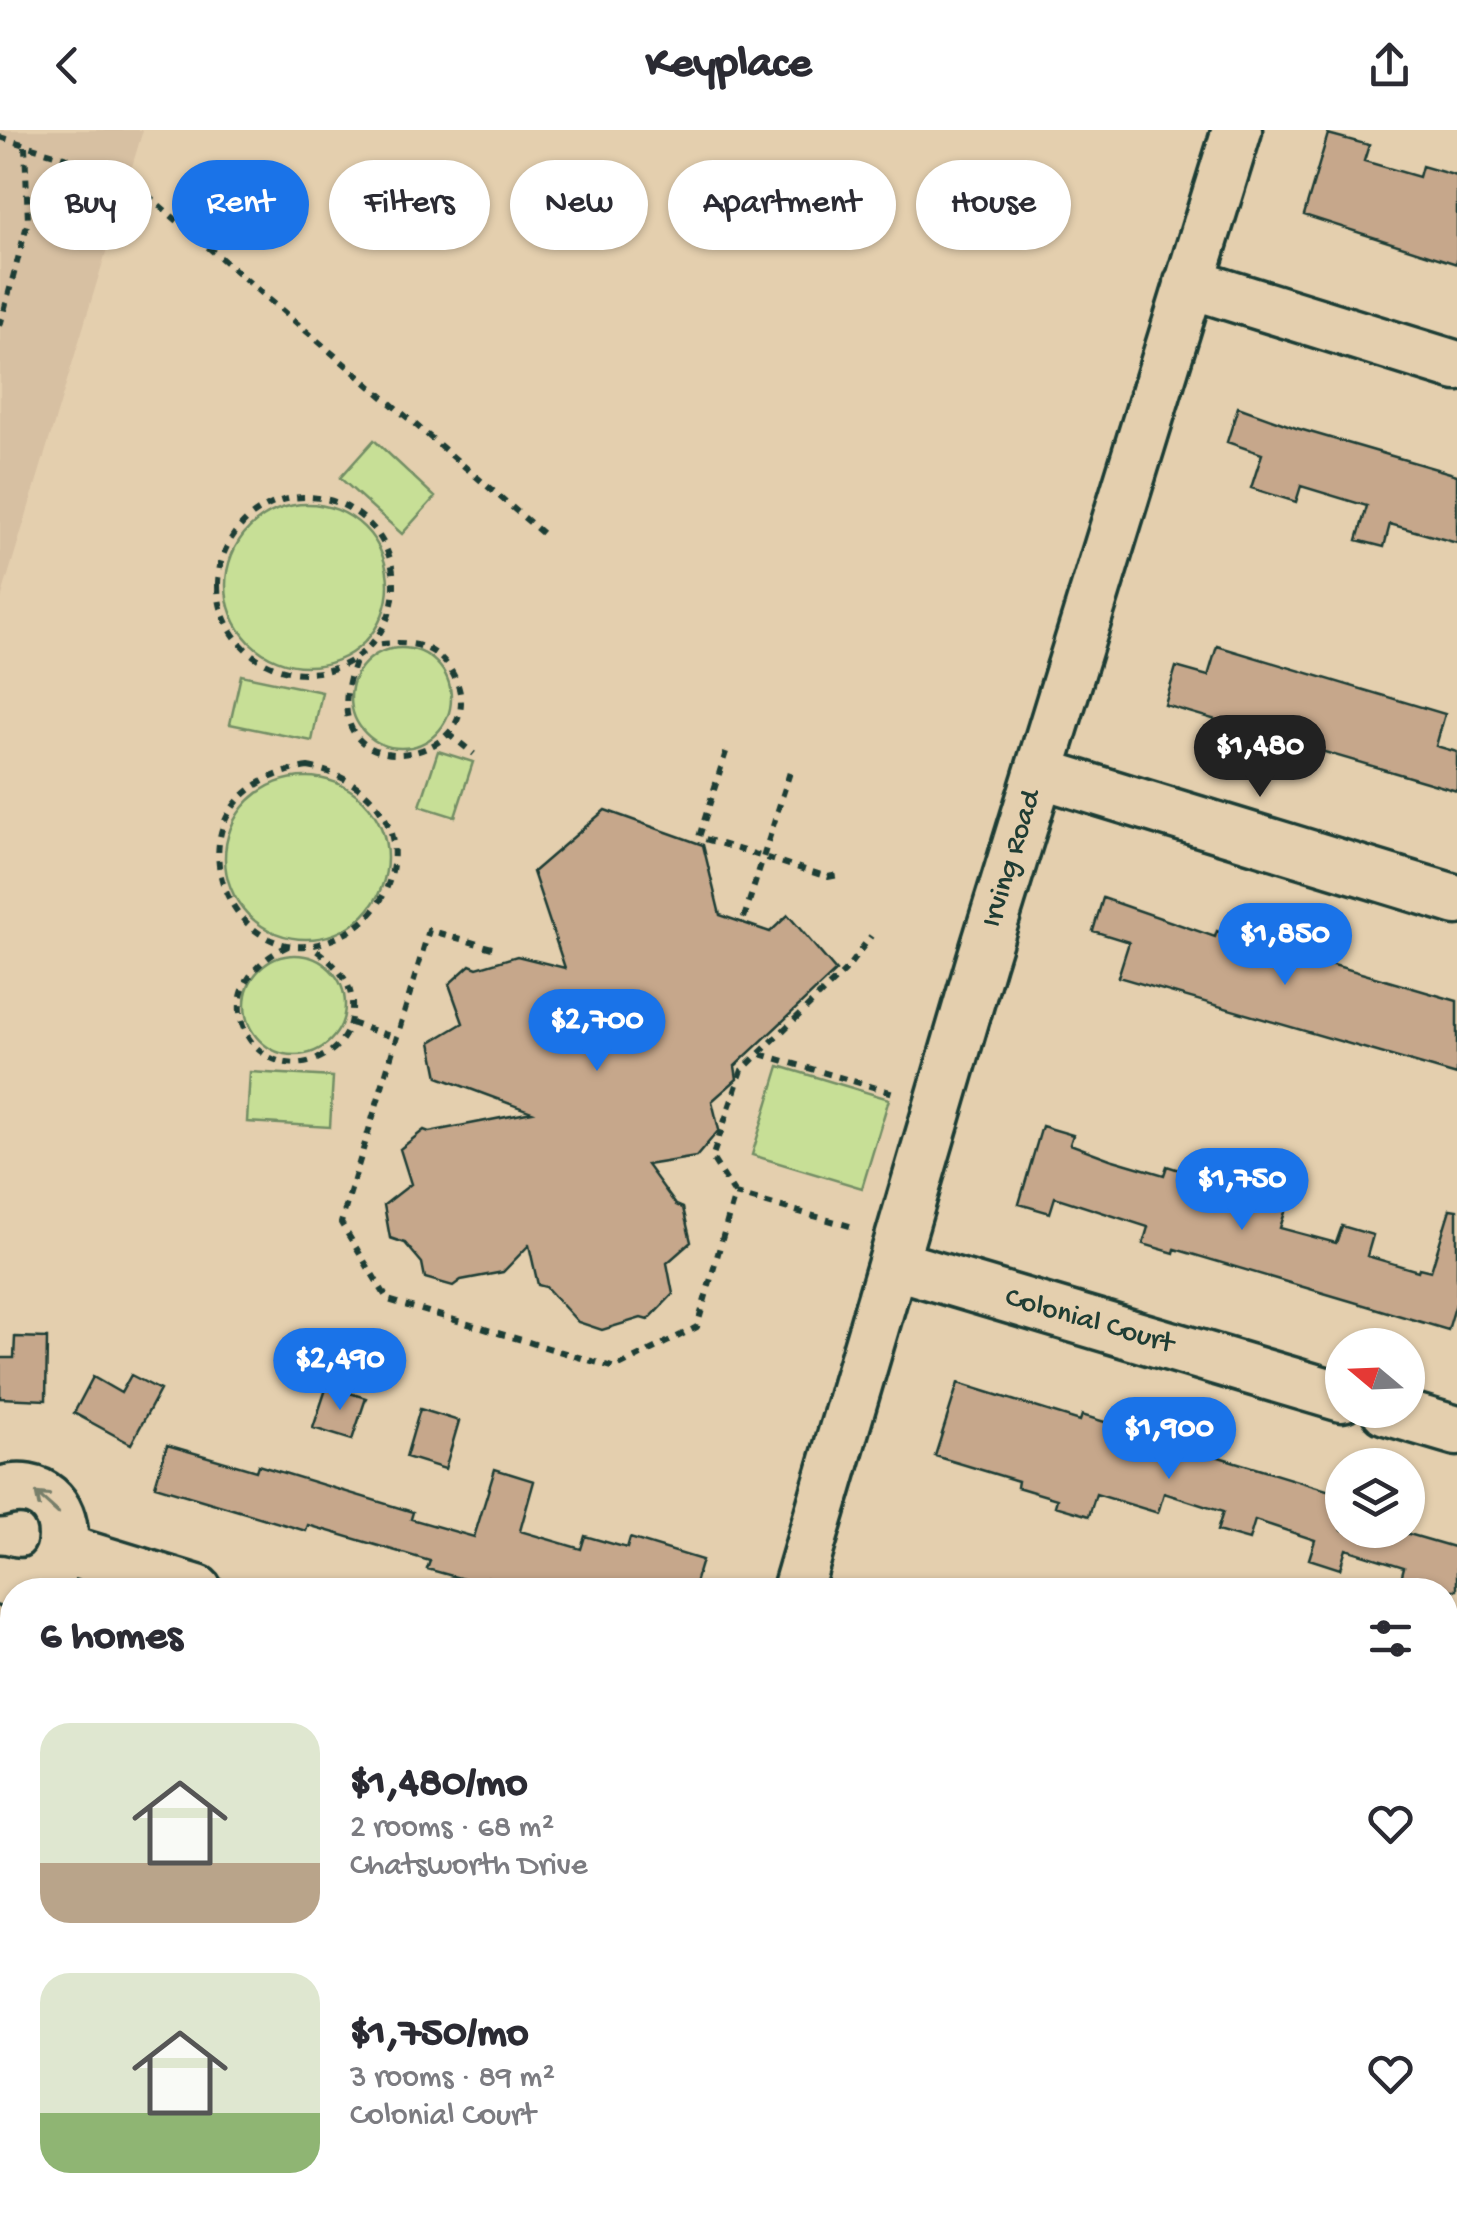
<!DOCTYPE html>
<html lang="en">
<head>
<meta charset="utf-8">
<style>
	:root { --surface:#fff; --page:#f7f7f7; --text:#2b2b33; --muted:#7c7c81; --accent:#1a73e8 }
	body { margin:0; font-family:"Gochi Hand",sans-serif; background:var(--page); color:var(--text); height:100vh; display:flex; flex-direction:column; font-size:38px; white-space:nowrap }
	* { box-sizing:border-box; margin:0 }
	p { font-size:32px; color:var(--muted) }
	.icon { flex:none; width:55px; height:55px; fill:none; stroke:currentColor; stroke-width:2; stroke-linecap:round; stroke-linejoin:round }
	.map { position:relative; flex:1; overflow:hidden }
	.panel { position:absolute; left:0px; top:1448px; width:1458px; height:642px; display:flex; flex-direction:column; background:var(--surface); border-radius:40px 40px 0 0; box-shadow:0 2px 8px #0004 }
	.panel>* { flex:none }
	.banner { position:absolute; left:30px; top:30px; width:1398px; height:90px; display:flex; gap:20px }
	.needle { width:65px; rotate:289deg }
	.controls { position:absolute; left:1325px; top:1198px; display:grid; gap:20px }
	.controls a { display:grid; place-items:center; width:100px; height:100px; border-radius:50%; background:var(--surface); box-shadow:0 2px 8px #0004; font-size:50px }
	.price { position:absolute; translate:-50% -85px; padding:0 22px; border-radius:35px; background:var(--accent); color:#fff; font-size:32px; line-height:65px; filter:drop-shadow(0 2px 5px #0008) }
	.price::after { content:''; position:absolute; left:50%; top:60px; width:30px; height:22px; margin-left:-15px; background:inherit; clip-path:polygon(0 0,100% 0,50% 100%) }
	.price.on { background:#222; color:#fff }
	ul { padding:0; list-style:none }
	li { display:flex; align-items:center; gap:30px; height:250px; padding:0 40px }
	li span { display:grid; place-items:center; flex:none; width:280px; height:200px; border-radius:30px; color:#555 }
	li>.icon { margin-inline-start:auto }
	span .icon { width:120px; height:120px; fill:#fffc; stroke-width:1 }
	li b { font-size:42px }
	h2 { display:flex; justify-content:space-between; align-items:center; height:120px; padding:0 40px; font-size:42px }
	.chip { padding:0 35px; border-radius:45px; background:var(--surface); box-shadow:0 2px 8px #0004; font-size:35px; line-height:90px }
	.chip.on { background:var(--accent); color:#fff }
	header { display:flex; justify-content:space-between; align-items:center; height:130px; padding:0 40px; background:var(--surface); font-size:45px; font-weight:700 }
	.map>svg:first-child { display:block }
	.built { fill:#d7c0a2 }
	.green { fill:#c7df96; stroke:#738e65; stroke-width:2.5 }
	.building { fill:#c6a78b; stroke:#1f3d34; stroke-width:2.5 }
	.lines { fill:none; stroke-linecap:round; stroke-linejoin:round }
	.minor-casing { stroke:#1f3d34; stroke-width:55 }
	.path { stroke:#1f3d34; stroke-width:6; stroke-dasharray:8 8; stroke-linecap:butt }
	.minor { stroke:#e4cfae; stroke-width:48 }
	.oneway { stroke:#787f6b }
	.labels { text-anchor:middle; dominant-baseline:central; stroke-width:8; stroke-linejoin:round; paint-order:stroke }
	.street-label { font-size:30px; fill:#1f3d34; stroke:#e4cfae }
</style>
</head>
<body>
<header><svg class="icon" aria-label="back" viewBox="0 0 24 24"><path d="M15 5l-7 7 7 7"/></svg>Keyplace<svg class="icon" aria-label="share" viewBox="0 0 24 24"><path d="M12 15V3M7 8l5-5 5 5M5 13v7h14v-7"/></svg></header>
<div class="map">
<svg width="1457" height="2089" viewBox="0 0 1457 2089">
	<rect width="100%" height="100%" fill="#e4cfae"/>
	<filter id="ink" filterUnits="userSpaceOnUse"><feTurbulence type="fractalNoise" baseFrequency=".01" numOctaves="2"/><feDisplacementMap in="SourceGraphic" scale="20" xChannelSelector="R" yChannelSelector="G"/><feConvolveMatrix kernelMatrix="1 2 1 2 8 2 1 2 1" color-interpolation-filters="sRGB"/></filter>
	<g filter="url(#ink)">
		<path class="built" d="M0,0H143L0,472Z"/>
		<path class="green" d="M374,310L435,367L402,404L340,348Z
			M226 455a81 81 0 1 1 162 0a81 81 0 1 1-162 0Z
			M351 568a50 50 0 1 1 100 0a50 50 0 1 1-100 0Z
			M241,545L322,562L312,611L230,594Z
			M438,621L473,632L455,687L420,676Z
			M225 728a81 81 0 1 1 162 0a81 81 0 1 1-162 0Z
			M245 875a50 50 0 1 1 100 0a50 50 0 1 1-100 0Z
			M779,936L889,969L862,1058L752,1025Z
			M250,942L333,947L330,997L247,992Z"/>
		<path class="building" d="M1328,4L1369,15L1364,31L1419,47L1422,36L1457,46V134L1304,85Z
			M1238,277L1296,298L1457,345V413L1390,394L1384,417L1357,410L1367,376L1301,356L1296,372L1251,358L1262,324L1227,312Z
			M1217,516L1445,584L1436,616L1457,622V661L1165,575L1176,537L1208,546Z
			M605,680L703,715L720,785L770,802L788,785L836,841L735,936L737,949L712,971L719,1000L696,1027L647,1035L676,1075L683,1078L691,1112L667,1133L673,1164L648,1190L641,1188L602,1200L578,1192L546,1157L538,1155L529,1115L503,1142L461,1150L453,1156L425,1148L422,1133L405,1113L390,1108L384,1075L411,1054L400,1019L424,1000L429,1002L532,982L438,947L431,912L463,893L449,854L470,835L477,838L517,826L565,838L533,742Z
			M1103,768L1215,807L1217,801L1457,871V945L1118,847L1129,812L1093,801Z
			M1042,996L1073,1005L1070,1014L1110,1029L1164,1045L1167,1036L1198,1046L1190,1069L1249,1087L1254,1070L1286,1079L1280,1098L1336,1113L1342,1096L1373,1105L1367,1126L1418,1141L1419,1138L1431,1141L1450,1079L1457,1080V1170L1448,1200L1175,1119L1174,1123L1143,1114L1148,1097L1055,1067L1050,1083L1019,1074Z
			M15,1207L47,1208L46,1270L0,1268V1228H14Z
			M131,1245L160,1260L131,1314L74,1283L93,1247L121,1263Z
			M958,1253L1080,1291L1082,1285L1330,1361L1336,1341L1342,1342V1400H1395L1457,1418V1460H1398L1404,1437L1346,1419L1340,1439L1309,1429L1315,1410L1255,1390L1249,1410L1217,1401L1223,1382L1164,1363L1158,1383L1096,1364L1089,1386L1055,1376L1057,1369L1017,1357L1018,1351L935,1326Z
			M327,1256L366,1268L352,1310L313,1298Z
			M420,1279L459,1291L445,1339L406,1327Z
			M167,1315L256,1341L258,1335L413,1382L411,1389L474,1407L495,1339L534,1351L520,1401L581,1419L585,1406L627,1418L630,1408L702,1430L693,1460H533L488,1447L485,1455L427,1439L430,1431L308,1395L306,1401L155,1356Z"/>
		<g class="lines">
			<g class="minor-casing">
				<path id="minor" d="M1189,153L1457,236
					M1040,643L1457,770
					M893,1134L1342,1267
					M1386,1280L1457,1301
					M0,1362C84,1336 84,1476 0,1450
					M63,1419L197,1460
					M797,1460L981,832L1237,0
					M1445,1846L1457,1850
					M0,1947L12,1950
					M357,2078L395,2089
					M608,2089L611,2078"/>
			</g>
			<path class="path" d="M0,7L125,46L548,408
				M0,196L28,91L25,16
				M218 455a88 88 0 1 1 176 0a88 88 0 1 1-176 0Z
				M355,532C302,672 510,634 450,539C432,511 404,511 374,515
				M448,603L474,624
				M726,622L699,707L828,747L843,744
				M308,637C377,649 419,711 377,776C365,793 348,804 328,811C225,850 153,660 308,637Z
				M744,788L790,642
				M288,816C192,861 258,964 325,925C339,917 349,903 351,888C357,855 338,836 313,818
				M492,818L429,800L341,1093L388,1170L615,1238L697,1197L735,1064L857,1098
				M351,893L396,908
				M761,924L897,964
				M735,1064L712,1028L742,940L845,841L871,806"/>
			<use href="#minor" class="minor"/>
		</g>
		<defs><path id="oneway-shaft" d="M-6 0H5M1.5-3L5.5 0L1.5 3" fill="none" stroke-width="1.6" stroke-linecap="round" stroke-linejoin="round" transform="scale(2.5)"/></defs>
		<use class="oneway" href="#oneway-shaft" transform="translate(47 1373) rotate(-138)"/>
	</g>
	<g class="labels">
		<g class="street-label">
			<text transform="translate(1013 729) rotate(-73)">Irving Road</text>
			<text transform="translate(1089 1192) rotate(16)">Colonial Court</text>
		</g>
	</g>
</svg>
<div class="controls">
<a><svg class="needle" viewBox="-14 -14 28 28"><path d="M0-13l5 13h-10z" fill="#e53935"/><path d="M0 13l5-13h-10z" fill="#7c7c81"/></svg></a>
<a><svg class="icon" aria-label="layers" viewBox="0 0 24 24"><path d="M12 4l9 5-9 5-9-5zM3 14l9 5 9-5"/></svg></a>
</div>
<b class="price on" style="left:1260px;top:670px">$1,480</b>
<b class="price" style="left:1285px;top:858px">$1,850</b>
<b class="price" style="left:597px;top:944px">$2,700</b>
<b class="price" style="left:1242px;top:1103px">$1,750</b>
<b class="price" style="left:340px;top:1283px">$2,490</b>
<b class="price" style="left:1169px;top:1352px">$1,900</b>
<div class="banner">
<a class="chip">Buy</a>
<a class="chip on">Rent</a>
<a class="chip">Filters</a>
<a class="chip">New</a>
<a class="chip">Apartment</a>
<a class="chip">House</a>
</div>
<section class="panel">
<h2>6 homes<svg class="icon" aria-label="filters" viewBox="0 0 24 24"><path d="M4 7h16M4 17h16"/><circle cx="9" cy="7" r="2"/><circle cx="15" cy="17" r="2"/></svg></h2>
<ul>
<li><span style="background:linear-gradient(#dfe7d0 70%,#b9a48a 0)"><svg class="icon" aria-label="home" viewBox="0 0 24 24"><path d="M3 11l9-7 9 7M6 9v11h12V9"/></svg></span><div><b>$1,480/mo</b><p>2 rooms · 68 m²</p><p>Chatsworth Drive</p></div><svg class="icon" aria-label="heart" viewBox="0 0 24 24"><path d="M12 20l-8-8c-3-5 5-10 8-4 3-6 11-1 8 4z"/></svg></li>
<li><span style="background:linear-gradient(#dfe7d0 70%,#8fb573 0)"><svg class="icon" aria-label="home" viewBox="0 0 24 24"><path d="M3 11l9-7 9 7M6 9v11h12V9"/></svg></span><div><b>$1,750/mo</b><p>3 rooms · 89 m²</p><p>Colonial Court</p></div><svg class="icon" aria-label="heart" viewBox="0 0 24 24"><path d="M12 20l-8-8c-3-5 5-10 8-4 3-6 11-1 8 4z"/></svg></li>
</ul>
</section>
</div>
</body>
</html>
